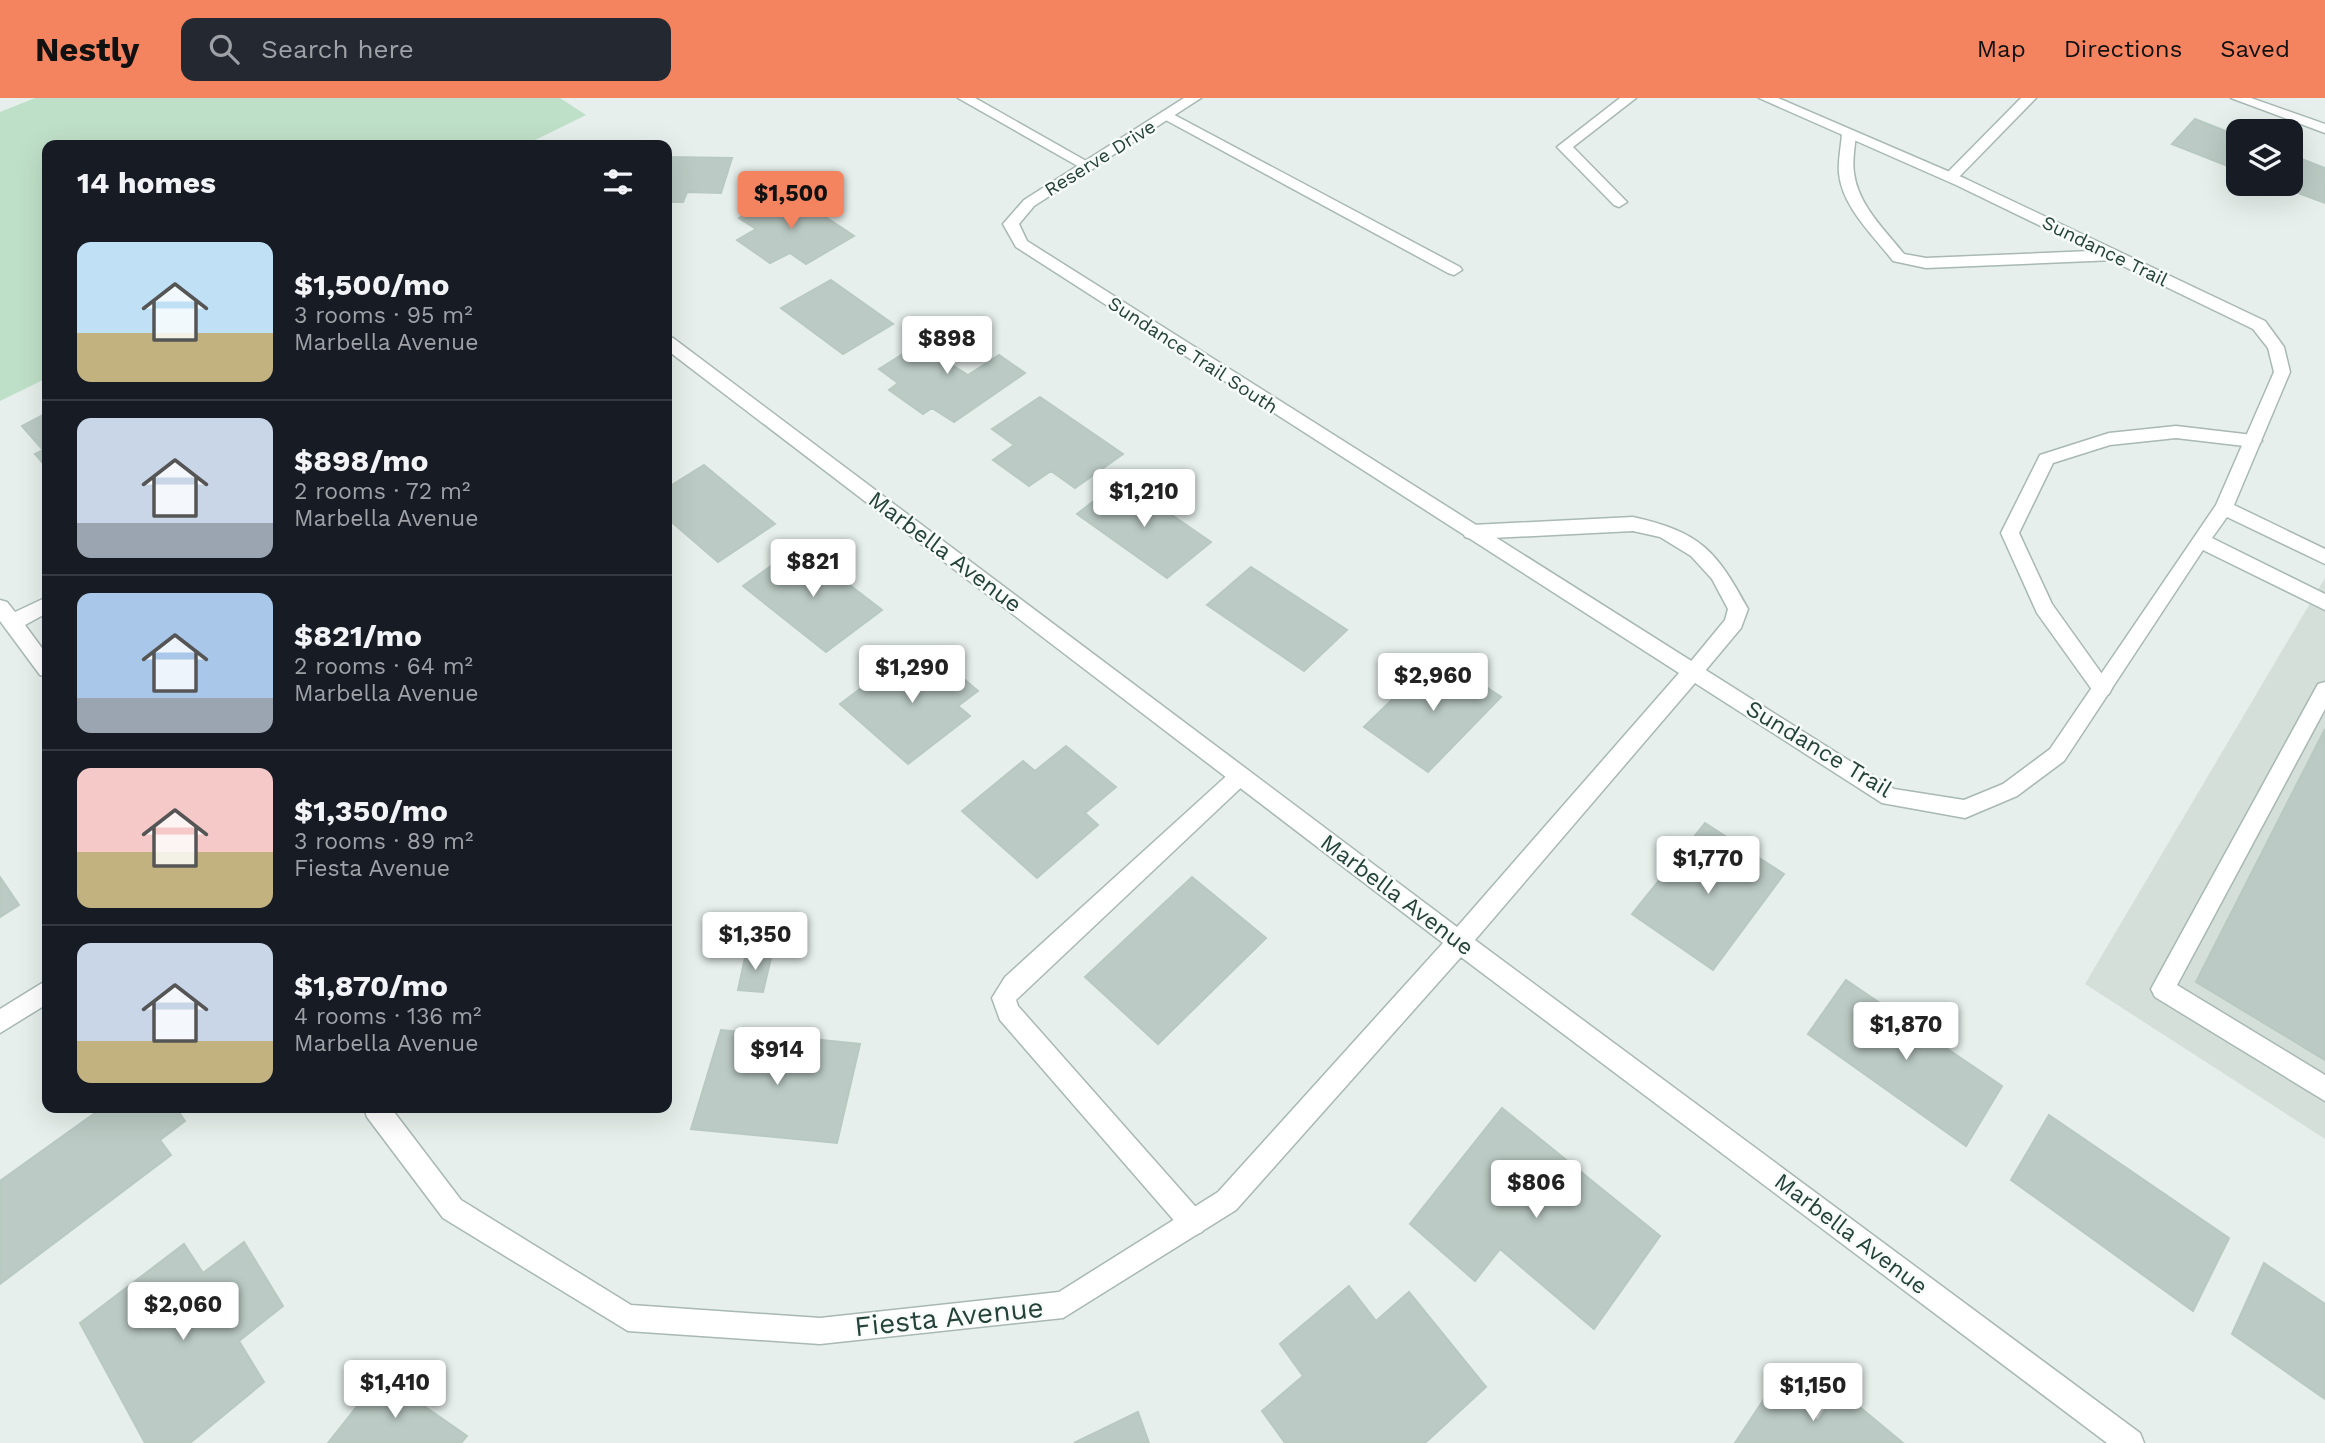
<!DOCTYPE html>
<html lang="en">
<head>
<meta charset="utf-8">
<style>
	:root { --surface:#171b24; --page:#242831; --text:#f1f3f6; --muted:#9ea1a6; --line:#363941; --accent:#f4845f }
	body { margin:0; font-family:"Work Sans",sans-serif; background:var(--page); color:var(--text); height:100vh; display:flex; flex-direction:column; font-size:26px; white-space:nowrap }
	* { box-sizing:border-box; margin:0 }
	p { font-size:23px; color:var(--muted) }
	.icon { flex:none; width:38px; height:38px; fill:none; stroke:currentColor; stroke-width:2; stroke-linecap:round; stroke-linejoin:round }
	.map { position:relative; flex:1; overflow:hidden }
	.drawer { position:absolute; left:42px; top:42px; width:630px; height:973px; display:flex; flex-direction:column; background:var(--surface); border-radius:14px; box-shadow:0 7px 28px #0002 }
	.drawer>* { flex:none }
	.buttons { position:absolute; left:2226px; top:21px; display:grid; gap:14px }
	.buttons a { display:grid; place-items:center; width:77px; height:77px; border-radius:14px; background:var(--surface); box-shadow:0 7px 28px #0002; font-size:35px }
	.price { position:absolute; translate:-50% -60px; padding:0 16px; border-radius:7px; background:#fff; color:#222; font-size:23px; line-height:46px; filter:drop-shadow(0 2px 4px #0008) }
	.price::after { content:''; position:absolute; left:50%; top:42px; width:21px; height:16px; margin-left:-10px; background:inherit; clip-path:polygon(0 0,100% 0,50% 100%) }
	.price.on { background:var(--accent); color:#111 }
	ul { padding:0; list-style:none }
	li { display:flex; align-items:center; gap:21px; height:175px; padding:0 35px }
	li+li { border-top:2px solid var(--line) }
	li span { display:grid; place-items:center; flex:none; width:196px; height:140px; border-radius:14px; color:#555 }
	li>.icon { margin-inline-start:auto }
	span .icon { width:84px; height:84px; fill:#fffc; stroke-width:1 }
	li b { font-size:30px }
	h2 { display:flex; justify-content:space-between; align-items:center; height:84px; padding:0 35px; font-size:30px }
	header { display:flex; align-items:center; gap:42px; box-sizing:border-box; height:98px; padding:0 35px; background:var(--accent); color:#111 }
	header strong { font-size:33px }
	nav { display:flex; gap:38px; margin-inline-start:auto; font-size:24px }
	.search { width:490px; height:63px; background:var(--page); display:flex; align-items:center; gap:18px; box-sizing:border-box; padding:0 24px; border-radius:14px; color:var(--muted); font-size:26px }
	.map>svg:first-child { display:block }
	.built { fill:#d4dfda }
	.green { fill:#bfe0c8 }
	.building { fill:#bbcac4; stroke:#b8c9c2; stroke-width:2 }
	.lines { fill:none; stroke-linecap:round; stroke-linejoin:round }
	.lane-casing { stroke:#a8b8b2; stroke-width:3 }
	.street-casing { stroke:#a8b8b2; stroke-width:3 }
	.lane { fill:#fff; fill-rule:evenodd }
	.street { fill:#fff; fill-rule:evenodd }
	.labels { text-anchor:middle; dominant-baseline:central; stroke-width:5; stroke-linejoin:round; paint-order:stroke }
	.far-street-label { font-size:19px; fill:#24423a; stroke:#f7fbf9 }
	.street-label { font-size:23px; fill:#24423a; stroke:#f7fbf9 }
	.near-street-label { font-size:28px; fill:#24423a; stroke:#f7fbf9 }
</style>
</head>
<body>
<header>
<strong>Nestly</strong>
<div class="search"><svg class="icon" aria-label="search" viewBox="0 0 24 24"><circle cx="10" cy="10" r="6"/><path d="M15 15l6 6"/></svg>Search here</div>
<nav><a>Map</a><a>Directions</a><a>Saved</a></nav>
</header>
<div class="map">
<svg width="2325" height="1345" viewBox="0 0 2325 1345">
	<rect width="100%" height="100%" fill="#e6efeb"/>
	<path class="built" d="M2325,480V1041L2085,886Z"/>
	<path class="green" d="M35,0H560L586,17L525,47H47V280L0,303V14Z"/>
	<path class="building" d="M2195,21L2238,38V72L2172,46Z
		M2291,57L2325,70V105L2274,86H2291Z
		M667,59L732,60L721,95L687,94L683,104H667Z
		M788,94L854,138L806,166L790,155L770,165L737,142L756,131L739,120Z
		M831,182L893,226L843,256L781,210Z
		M952,225L977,241L944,262L968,277L999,257L1025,275L954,324L932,310L923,316L889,292L898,285L879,271Z
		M1040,299L1123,356L1075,390L1051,373L1029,388L993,362L1014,347L992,331Z
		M47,315V370L35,356L43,352L22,328Z
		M704,367L775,426L718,464L667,420V390Z
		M1121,382L1211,444L1167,480L1077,416Z
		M799,448L882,512L826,554L743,488Z
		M1251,469L1347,532L1304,573L1207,507Z
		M932,554L978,593L958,608L970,618L908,666L840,606L901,560L912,569Z
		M1438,557L1501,599L1428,674L1364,629Z
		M2325,631V962L2196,884Z
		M1066,648L1116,689L1085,715L1098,727L1037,780L962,713L1023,663L1035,673Z
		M1705,725L1784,776L1713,872L1632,816Z
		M0,779L19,807L0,819Z
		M1192,779L1266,840L1158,946L1085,879Z
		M746,855L772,856L763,894L738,892Z
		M1846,882L2002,988L1966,1048L1808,936Z
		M721,932L860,946L837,1045L691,1031Z
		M102,1010H176L185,1023L160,1042L171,1057L0,1186V1083Z
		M1502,1010L1660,1138L1594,1231L1500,1151L1475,1183L1410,1126Z
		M2049,1017L2229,1140L2193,1213L2011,1082Z
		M244,1144L283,1208L239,1243L264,1284L190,1345H145L80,1225L184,1146L203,1175Z
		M2264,1165L2325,1206V1301L2232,1236Z
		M1349,1188L1376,1223L1409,1194L1486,1289L1425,1345H1285L1262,1313L1303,1278L1280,1246Z
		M381,1278L467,1338L461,1345H328Z
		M1774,1286L1818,1323L1838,1291L1903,1345H1735Z
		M1138,1314L1149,1345H1074Z"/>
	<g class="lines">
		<g class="lane-casing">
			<path id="lane" d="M958,0H975L1095,68L1093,71H1083Z
				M1620,0H1636L1573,49L1624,101L1627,104L1619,109L1614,107L1557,49Z
				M2021,0H2036L1956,82H1946L1944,79L1946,76Z
				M1167,13L1460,169L1462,172L1454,177L1448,175L1162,20V14Z
				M1849,32L1856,36C1855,49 1852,62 1854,75C1858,107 1885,132 1904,156L1926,160L2115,152L2123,157L2115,162L1926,170L1893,163C1874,138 1842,109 1839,75C1838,62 1841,49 1842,36Z
				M2176,328L2253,337L2262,343L2253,349L2176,340L2110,347L2053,365L2019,435L2052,506L2112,590L2109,596L2102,598L2095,596L2037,515L2001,435L2040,357L2109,335Z
				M1633,419C1700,434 1716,452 1748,511L1741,530L1700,579L1693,581L1686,579L1683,573L1725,522L1728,511L1712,481L1691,458L1660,439L1633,433L1472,441L1465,439L1463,434L1465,429L1472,427Z
				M2325,584V611L2177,887L2325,977V1003L2155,899L2151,891L2318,586Z
				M1240,669L1247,672L1251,678L1247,684L1016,902L1018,908L1202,1116L1206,1125L1202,1134L1193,1138L1184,1134L1000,922L992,900L1005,879L1233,672Z"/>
		</g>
		<g class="street-casing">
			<path id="street" d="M1184,0H1201L1034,108L1019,126L1027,143L1894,691L1964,702L2003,686L2050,651L2216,407L2274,274L2268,250L2253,231L1956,87L1759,0H1778L1966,81L2265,223L2284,249L2290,274L2234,407L2325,451V466L2227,419L2212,440L2325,496V512L2203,452L2064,663L2017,698L1965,720L1882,705L1695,585L1475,842L2140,1335L2144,1345H2107L1461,859L1236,1112L1063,1220L820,1246L628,1233L443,1120L367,1019L364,1010H391L461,1102L631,1207L820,1220L1059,1194L1218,1094L1443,845L667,252V239L673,240L1457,829L1679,575L1016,149L1003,126L1024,102Z
				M2231,0H2251L2325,26V35Z
				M47,499V515L25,527L47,557V579L40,577L0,523V502L7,504L15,514Z
				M47,882V906L0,935V911Z"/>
		</g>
		<use href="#lane" class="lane"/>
		<use href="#street" class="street"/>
	</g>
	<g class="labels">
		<g class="far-street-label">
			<text transform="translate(1100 60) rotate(-32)">Reserve Drive</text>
			<text transform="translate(2105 153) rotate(26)">Sundance Trail</text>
			<text transform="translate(1193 257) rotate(33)">Sundance Trail South</text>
		</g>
		<g class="street-label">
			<text transform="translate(945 454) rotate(37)">Marbella Avenue</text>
			<text transform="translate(1819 651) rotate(31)">Sundance Trail</text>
			<text transform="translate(1397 797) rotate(37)">Marbella Avenue</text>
			<text transform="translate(1851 1136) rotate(37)">Marbella Avenue</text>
		</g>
		<g class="near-street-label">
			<text transform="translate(949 1219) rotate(-6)">Fiesta Avenue</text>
		</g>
	</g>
</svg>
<div class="buttons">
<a><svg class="icon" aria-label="layers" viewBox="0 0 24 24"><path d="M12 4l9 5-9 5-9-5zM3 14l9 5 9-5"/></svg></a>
</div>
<b class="price on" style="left:791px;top:133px">$1,500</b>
<b class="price" style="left:947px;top:278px">$898</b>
<b class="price" style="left:1144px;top:431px">$1,210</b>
<b class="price" style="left:813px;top:501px">$821</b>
<b class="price" style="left:912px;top:607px">$1,290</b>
<b class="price" style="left:1433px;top:615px">$2,960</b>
<b class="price" style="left:1708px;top:798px">$1,770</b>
<b class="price" style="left:755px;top:874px">$1,350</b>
<b class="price" style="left:1906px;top:964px">$1,870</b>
<b class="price" style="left:777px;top:989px">$914</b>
<b class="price" style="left:1536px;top:1122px">$806</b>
<b class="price" style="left:183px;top:1244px">$2,060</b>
<b class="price" style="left:395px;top:1322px">$1,410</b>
<b class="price" style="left:1813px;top:1325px">$1,150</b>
<section class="drawer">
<h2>14 homes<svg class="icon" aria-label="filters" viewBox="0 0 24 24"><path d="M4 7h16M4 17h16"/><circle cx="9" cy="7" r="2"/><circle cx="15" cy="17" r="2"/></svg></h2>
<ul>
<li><span style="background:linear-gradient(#bfe0f5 65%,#c2b280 0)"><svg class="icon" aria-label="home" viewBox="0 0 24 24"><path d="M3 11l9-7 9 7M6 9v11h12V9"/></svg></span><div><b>$1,500/mo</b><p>3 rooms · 95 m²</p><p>Marbella Avenue</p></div></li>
<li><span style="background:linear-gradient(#c9d6e8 75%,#9aa5b1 0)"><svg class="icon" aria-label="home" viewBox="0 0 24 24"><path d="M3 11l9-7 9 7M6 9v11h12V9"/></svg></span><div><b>$898/mo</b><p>2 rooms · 72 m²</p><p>Marbella Avenue</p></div></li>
<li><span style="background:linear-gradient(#a9c7e8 75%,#9aa5b1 0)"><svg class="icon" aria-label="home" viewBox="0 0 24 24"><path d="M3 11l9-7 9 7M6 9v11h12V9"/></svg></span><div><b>$821/mo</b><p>2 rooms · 64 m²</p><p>Marbella Avenue</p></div></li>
<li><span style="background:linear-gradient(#f6c9c9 60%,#c2b280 0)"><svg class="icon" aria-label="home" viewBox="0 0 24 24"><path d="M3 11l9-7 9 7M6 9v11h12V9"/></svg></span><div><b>$1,350/mo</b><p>3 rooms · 89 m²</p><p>Fiesta Avenue</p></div></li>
<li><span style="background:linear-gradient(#c9d6e8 70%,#c2b280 0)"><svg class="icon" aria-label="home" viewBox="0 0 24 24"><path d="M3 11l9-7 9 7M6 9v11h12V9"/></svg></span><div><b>$1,870/mo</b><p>4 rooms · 136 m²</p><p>Marbella Avenue</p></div></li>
</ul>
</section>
</div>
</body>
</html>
